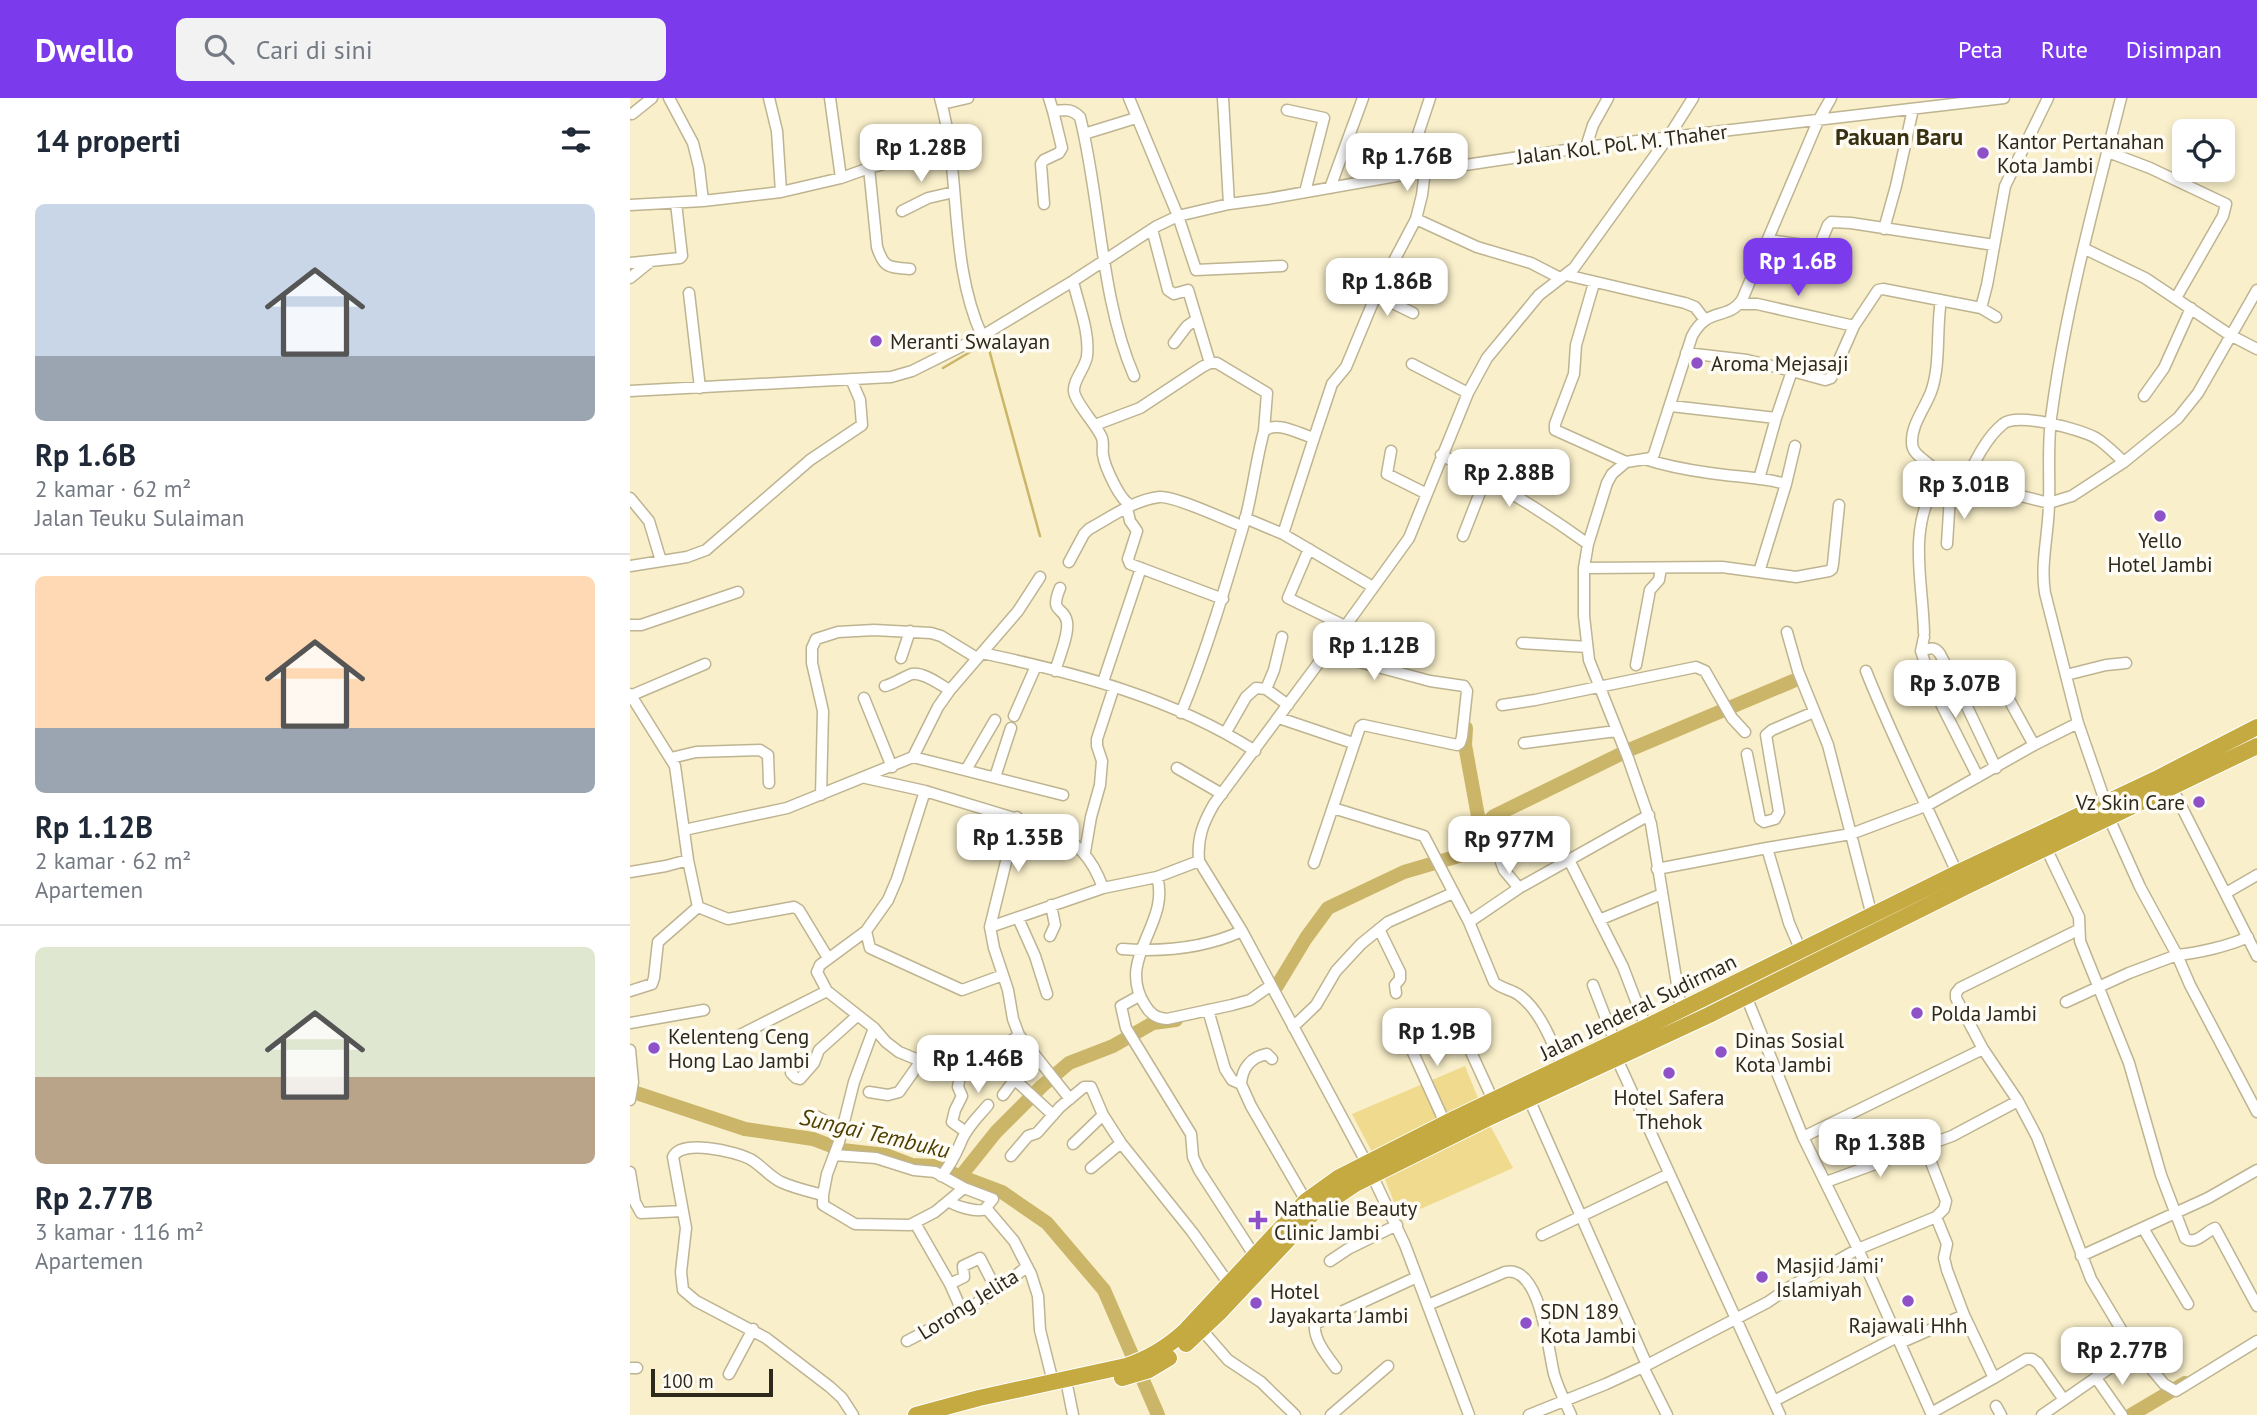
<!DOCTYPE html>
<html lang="id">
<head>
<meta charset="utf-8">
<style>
	:root { --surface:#fff; --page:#f2f2f3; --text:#1f2937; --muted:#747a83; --line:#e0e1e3; --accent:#7c3aed }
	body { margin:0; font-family:"PT Sans",sans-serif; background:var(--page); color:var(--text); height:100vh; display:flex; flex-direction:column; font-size:26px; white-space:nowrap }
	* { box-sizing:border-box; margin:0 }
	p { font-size:23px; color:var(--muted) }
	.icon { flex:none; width:38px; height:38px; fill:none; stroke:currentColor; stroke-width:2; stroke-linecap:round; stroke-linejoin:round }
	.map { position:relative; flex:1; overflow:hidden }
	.panel { display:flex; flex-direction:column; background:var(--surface); width:630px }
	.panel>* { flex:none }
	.controls { position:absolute; left:1542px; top:21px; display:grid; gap:14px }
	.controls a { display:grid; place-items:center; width:63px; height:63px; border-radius:10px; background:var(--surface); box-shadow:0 4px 10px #0003; font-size:35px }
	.scale { position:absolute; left:21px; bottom:18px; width:122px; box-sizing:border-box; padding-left:7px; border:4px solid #2d291b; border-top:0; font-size:19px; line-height:24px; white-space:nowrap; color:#2d291b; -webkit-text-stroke:5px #fefcf5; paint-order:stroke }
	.price { position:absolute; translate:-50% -60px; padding:0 16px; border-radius:14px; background:#fff; color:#222; font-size:23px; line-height:46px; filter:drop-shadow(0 2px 4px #0008) }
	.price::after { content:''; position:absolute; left:50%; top:42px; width:21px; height:16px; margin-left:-10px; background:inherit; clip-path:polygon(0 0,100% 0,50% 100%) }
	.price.selected { background:var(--accent); color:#fff }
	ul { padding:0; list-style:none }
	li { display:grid; align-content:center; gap:14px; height:371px; padding:0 35px }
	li+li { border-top:2px solid var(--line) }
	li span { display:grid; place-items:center; height:217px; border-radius:10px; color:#555 }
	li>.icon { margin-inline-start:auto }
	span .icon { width:126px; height:126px; fill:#fffc; stroke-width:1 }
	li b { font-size:30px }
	h2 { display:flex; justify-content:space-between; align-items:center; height:84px; padding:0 35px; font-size:30px }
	header { display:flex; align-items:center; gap:42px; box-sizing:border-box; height:98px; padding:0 35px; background:var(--accent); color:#fff }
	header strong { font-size:33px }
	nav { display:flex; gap:38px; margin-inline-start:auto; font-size:24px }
	.search { width:490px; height:63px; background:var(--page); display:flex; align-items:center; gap:18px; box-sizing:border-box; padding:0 24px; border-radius:10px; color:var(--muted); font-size:26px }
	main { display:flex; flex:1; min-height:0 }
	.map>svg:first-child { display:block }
	.green { fill:#efda8d }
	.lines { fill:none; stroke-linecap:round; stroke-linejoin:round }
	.stream { stroke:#cab568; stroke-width:2.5 }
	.river { stroke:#cab568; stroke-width:14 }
	.minor-casing { stroke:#beb491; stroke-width:13 }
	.highway-casing { stroke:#fff; stroke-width:18 }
	.minor { stroke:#fff; stroke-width:10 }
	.highway { stroke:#c4aa40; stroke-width:16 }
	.poi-dot { fill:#8e51c7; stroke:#fefcf5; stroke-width:2.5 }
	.labels { text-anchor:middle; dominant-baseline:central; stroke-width:7; stroke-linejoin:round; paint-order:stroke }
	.poi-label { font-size:21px; fill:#2d291b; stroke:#fefcf5; text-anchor:start }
	.street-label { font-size:21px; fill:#2d291b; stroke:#fefcf5 }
	.water-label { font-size:23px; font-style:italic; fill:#4e3f00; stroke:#fefcf5 }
	.quarter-label { font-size:24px; font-weight:bold; fill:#383010; stroke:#fefcf5 }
</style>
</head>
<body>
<header>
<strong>Dwello</strong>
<div class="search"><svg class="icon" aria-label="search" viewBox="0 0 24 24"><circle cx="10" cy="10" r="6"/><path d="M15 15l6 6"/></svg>Cari di sini</div>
<nav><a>Peta</a><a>Rute</a><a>Disimpan</a></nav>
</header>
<main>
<section class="panel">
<h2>14 properti<svg class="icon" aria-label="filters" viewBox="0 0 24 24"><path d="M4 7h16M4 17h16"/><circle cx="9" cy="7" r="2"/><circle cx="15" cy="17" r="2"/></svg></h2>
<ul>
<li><span style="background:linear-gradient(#c9d6e8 70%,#9aa5b1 0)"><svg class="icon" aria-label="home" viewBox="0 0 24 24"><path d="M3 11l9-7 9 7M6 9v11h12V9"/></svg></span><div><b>Rp 1.6B</b><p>2 kamar · 62 m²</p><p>Jalan Teuku Sulaiman</p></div></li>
<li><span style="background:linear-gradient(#ffd9b3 70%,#9aa5b1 0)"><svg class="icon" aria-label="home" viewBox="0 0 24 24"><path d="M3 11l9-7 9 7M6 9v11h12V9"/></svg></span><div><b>Rp 1.12B</b><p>2 kamar · 62 m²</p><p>Apartemen</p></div></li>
<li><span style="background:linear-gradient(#dfe7d0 60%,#b9a48a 0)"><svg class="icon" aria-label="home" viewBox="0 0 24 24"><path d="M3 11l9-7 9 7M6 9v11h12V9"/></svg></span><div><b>Rp 2.77B</b><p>3 kamar · 116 m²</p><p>Apartemen</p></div></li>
</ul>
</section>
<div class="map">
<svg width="1627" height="1317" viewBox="0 0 1627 1317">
	<rect width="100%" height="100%" fill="#f9efca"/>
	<path class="green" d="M835,968L856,1020L883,1070L770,1120L752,1073L722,1016Z"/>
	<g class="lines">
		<path class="stream" d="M313,270L357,244L410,438"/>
		<path class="river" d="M836,630L835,647L850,729
			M647,888L676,840L698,810L774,774L832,757L838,744L864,718L999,652L1163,583
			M0,993L115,1031L183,1041L212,1052L256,1057L282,1067L303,1068L372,1094L417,1125L474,1192L528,1317
			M330,1079L366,1034L412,988L439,965L483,948L523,925L546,922
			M1501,1317L1555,1285"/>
		<g class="minor-casing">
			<path id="minor" d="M39,0L63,45L69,69L73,103
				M139,0L147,33L151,94
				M200,0L211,80
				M310,0C332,78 318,163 352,238
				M419,0L423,13C435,12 441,10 450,19C471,103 470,199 504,278
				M499,0L548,118L566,172L652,168
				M593,0L599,106
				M312,6L338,0
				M657,12L694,20L675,94
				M2,16L22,0
				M454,36L506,20
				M956,49L963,27L978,0
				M1478,54L1520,70L1596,106L1593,118L1546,200
				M239,70L247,149C254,171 259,169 280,171
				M775,76L800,0
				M700,90L733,0
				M414,106L411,66L414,62L429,55L432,50L423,13
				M0,107L73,103L151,94L211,80L239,70L319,49
				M272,113L298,100L324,94
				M786,121L792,97L795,73
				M522,131L538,192L544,196L558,192L580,265
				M1254,131L1266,88L1283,11
				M1139,142L1189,149L1198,127L1201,124L1221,125L1364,147
				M1455,151L1515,180L1600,237L1627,251
				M0,165L50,160L52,158L46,105
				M936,177L1055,205L1065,209L1075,222
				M0,180L21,163
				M443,183C448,206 460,234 457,258C456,269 443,282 444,293C445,305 467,327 472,340C474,346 472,351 473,357C475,369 490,403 501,407
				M964,185L946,247L944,276L925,326V332L996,364
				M59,195L70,290
				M746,197L783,215
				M1311,202C1306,231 1311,267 1301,294C1295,310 1281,327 1282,345C1282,356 1294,361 1302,369L1304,389L1308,395L1314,398L1324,399L1366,395L1387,397L1419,405L1442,398L1494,364L1548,320L1568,295L1627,192
				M1109,206H1127L1224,228
				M1351,210L1366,219
				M544,245L557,228L567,221
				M1056,255L1117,262L1162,273
				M782,266L838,295
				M0,293L261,279L282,273L352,238L443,183L527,128L548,118L599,106L637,101L795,73L956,49L1374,0
				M1514,298L1534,270L1561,210
				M1041,308L1146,320
				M465,327L510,310L572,269L580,265H587L637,295L634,333
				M761,353L757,376L795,395
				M811,357C863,383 911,412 958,446
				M1015,361C1036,368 1058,372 1080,375C1105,379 1131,379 1156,386L1129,474
				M1129,381L1146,320L1162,273L1195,282L1201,280L1224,228L1248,192L1253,191L1351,210L1357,187L1375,88L1418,0
				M1156,386L1165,348
				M1328,399C1340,375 1352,343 1373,326C1387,314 1450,331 1466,340C1476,346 1485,356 1494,364
				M0,400L19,423L31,463
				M497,410L500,423L507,433L498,461L500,466L593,501
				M615,420L653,436L743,489
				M653,436L684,340
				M833,438L856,379
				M1317,446L1320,398
				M679,451L658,500L715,528
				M439,464L454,436L459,431C481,419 504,402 529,399C543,397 596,422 612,428
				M0,468L57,459L76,452L180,362L232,327L230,302L221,281
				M954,470L1092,469L1166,479L1199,473L1202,471L1203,466L1209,407
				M0,527H11L108,494
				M1157,534L1168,573L1198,647L1242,818
				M1294,535C1293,485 1278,435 1304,389
				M1294,539L1291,553L1304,592L1348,679
				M892,545L957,549
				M1291,553C1300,550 1305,548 1310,556L1331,596L1366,670
				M352,555C446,575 543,600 625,653
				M271,560L280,533
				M1006,567L1020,492L1029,482L1031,470
				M425,573C429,560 439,536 437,524C434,507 419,517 430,490
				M1236,573C1263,641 1297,708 1327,775
				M1436,577L1476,567L1496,565
				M473,584L511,470
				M255,588C264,586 275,578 282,576C294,574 310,587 320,592
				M636,591L644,572L652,539
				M0,596L45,668L58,762L68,809
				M0,598L75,566
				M1377,598L1404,647
				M234,600L262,669
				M872,607L905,602L1066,569L1075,573L1102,620L1115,634
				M551,615C577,552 596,487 615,422C623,392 626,362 634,333C647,322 669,336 684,340L702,286L716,269L746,197L786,121L847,149L901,165L930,180
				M384,618L406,568
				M649,620L723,645
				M596,634L616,599L626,590L636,591L658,607
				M894,645L986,633
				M1117,656L1130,721L1134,724L1145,721L1149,714L1136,637L1142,632L1184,614
				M283,659L433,697
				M41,660L66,654L130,652L138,657L139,685
				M547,670L592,696
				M336,672L365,622
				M365,679L381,630
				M236,680L295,693L417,730C447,744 462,759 473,790L527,779L569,763
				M1542,690L1627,858
				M295,693L267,781L258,802L236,833L240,850L332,892L373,877
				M191,697L193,613L182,565V550L186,541L208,534L244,532L301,535L311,538L347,560
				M1476,706L1448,625L1415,495C1410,465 1419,434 1419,404C1420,374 1417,344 1422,313C1436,208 1465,103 1491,0
				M703,710L794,738L839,824L864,884C871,891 881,891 889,897C911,913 922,945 933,969
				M54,732L157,710L283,659L308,609L320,592L388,513L410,479
				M1416,750L1449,819L1450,843L1499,965L1531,1077L1555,1140C1565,1148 1575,1134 1585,1130L1627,1208
				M455,754L461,719L470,687L472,663L467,648V641L484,589
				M939,762L993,869L1016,929
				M871,764L874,772L889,790
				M684,765L730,629L733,627L827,647L830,645L832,639L837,593L834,588L800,583L696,555
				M1027,771L1137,750
				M0,774L36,768L58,762
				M527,779C541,826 485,860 515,907C520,916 526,920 537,921L602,907L620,902L640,888
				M1596,795L1627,777
				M68,809L98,821L164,809L169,812L198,860
				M388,820L405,858L417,896
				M969,822L1032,796
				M839,824L889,790L1019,717
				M360,829L387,719
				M749,831L770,874V881L765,887L766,895
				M1448,832L1330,890L1326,895V900L1353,951L1388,1003L1407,1039L1461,1181L1498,1243L1534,1286L1546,1293L1627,1243
				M236,833L190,867L187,874L197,893L244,930L256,944L269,954L291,963L299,965L332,967L346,957L362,955L369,952L389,937
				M420,838L425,827L421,807
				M1618,839C1599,848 1568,855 1547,857L1560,887L1627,1014
				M492,851C532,854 575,850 612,833
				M1171,853L1159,825L1137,750L1221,736L1298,707L1404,647L1448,625
				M963,887L985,944
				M0,893L22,886L24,880L28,844L68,809
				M509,898L491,908L496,930L561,1036L563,1059L569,1072L624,1157
				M1116,898L1173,1039L1228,1151L1302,1317
				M1436,904L1499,875L1547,857L1510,789L1479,720
				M1051,911L1021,726L998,660L959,562L954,518V470L958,446L977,385L982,376L996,364L1021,360L1024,356L1062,238C1078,208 1097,223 1112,202L1188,23L1201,0
				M578,912L595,971L602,982L611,986
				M825,919L863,1002
				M0,925L74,912
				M771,928L815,1025
				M663,929L686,907L706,873L731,846L758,824L823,795
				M244,930L224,984L209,1044L197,1076L193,1097V1107L225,1126L280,1127L305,1114L334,1090L363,1101C362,1102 356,1110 355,1111C348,1115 324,1108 319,1103
				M110,937L197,893
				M0,952L3,984L0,1002
				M402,955L382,979L423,1017
				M642,961L637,956C621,959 612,970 611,986L621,1008L676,1103
				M987,961L1150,1317
				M332,967L328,989L332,998L325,1012L322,1024L336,1034
				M161,975L166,980L170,981L184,965L189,952L227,918
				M239,994L258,997L269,994L291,963
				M373,997L385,981
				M440,1001L389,937L383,921L378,892L364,850L360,829L473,790
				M899,1001L1017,1267
				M180,1015L212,1032
				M1173,1039L1353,951
				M443,1046L473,1017L491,1045L563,1135L599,1186
				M204,1057L246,1060L284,1072L305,1074L334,1090
				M381,1058L398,1038L407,1035L430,1009L454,989H461L473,1017
				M736,1064L612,833L569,763C567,740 573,725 584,706L696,555L779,440L838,295L857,260L909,197L944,170L1039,38L1063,0
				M461,1070L491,1045
				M0,1074L5,1104L11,1115L53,1113
				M742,1077L775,1147L839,1317
				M311,1078C321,1067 326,1056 331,1044C336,1030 349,1018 358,1007
				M1196,1084L1322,1038L1388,1003
				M193,1097C178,1093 164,1090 151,1084C139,1078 131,1067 120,1061C104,1053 51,1041 43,1059L56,1130L51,1174L53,1192L66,1203L136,1240L200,1289L212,1300L223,1317
				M356,1110L384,1143L401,1176L408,1198L410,1232L423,1284
				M1306,1119L1317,1146L1314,1160L1317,1172L1334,1217L1364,1280L1396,1261H1402L1408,1265L1434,1302
				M285,1125L320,1186L332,1213
				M1513,1130L1558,1206
				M912,1137L1039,1076
				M1451,1158L1578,1100L1627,1072
				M700,1163L718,1151L767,1127
				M320,1186L334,1179L333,1168L350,1160L367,1193
				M798,1207L875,1174C911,1166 918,1253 924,1276C928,1290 935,1304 941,1317
				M572,1232L598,1262L631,1284L665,1317
				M277,1243C319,1221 362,1200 397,1168
				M1270,1245L1334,1217
				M1013,1269L1037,1317
				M0,1270H7
				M706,1270C697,1258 683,1241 685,1226L787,1179
				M99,1276L123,1231
				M1466,1280L1492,1317
				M438,1292L443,1317
				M1144,1303L1267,1239
				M1366,1308L1371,1317
				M1301,1315L1364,1280
				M701,1317L758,1268
				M899,1317L976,1286L1017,1267L1138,1204L1158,1190L1228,1151L1306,1119L1314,1111L1316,1103L1295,1049
				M1412,1317L1487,1265L1491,1260L1498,1243"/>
		</g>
		<g class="highway-casing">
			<path id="highway" d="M556,1246L589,1215L685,1113L725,1086L856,1021L1079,917L1335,789L1627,648
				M492,1280L519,1272L539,1260
				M286,1317L349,1300L496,1268C520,1260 538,1249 556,1232L676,1103L708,1080L826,1020L1016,929L1327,775L1526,681L1627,629"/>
		</g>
		<use href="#minor" class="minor"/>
		<use href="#highway" class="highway"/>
	</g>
	<g class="poi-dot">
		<circle cx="1353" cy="55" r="7"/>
		<circle cx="246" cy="243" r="7"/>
		<circle cx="1067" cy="265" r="7"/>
		<circle cx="1530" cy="418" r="7"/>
		<circle cx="1569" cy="704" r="7"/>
		<circle cx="1287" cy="915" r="7"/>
		<circle cx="24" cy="950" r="7"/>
		<circle cx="1091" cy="954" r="7"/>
		<circle cx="1039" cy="975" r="7"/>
		<path d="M624.5 1111.5h7v7h7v7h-7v7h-7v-7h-7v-7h7z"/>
		<circle cx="1132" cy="1179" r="7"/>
		<circle cx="1278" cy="1203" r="7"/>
		<circle cx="626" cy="1205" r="7"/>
		<circle cx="896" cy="1225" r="7"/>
	</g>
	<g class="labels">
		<g class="poi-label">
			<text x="1367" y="43">Kantor Pertanahan<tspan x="1367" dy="24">Kota Jambi</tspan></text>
			<text x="260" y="243">Meranti Swalayan</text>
			<text x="1081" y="265">Aroma Mejasaji</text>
			<text x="1530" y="442" text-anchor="middle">Yello<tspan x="1530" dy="24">Hotel Jambi</tspan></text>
			<text x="1555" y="704" text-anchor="end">Vz Skin Care</text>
			<text x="1301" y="915">Polda Jambi</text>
			<text x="38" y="938">Kelenteng Ceng<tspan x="38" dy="24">Hong Lao Jambi</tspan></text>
			<text x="1105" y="942">Dinas Sosial<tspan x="1105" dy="24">Kota Jambi</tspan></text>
			<text x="1039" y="999" text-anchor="middle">Hotel Safera<tspan x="1039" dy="24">Thehok</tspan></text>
			<text x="644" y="1110">Nathalie Beauty<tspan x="644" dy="24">Clinic Jambi</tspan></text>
			<text x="1146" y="1167">Masjid Jami'<tspan x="1146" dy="24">Islamiyah</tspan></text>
			<text x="640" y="1193">Hotel<tspan x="640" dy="24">Jayakarta Jambi</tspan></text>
			<text x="910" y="1213">SDN 189<tspan x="910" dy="24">Kota Jambi</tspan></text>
			<text x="1278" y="1227" text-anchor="middle">Rajawali Hhh</text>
		</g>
		<g class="street-label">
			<text transform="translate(992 46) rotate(-7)">Jalan Kol. Pol. M. Thaher</text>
			<text transform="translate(1008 909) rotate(-26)">Jalan Jenderal Sudirman</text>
			<text transform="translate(338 1206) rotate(-32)">Lorong Jelita</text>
		</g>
		<g class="water-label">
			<text transform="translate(245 1035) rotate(13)">Sungai Tembuku</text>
		</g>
		<g class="quarter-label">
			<text x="1269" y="38">Pakuan Baru</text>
		</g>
	</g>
</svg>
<div class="controls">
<a><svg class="icon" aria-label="locate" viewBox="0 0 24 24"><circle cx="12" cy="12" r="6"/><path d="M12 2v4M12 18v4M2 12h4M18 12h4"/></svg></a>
</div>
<div class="scale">100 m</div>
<b class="price" style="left:291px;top:86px">Rp 1.28B</b>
<b class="price" style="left:777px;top:95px">Rp 1.76B</b>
<b class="price selected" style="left:1168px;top:200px">Rp 1.6B</b>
<b class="price" style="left:757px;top:220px">Rp 1.86B</b>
<b class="price" style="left:879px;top:411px">Rp 2.88B</b>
<b class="price" style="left:1334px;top:423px">Rp 3.01B</b>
<b class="price" style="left:744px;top:584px">Rp 1.12B</b>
<b class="price" style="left:1325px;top:622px">Rp 3.07B</b>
<b class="price" style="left:388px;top:776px">Rp 1.35B</b>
<b class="price" style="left:879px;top:778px">Rp 977M</b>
<b class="price" style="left:807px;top:970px">Rp 1.9B</b>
<b class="price" style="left:348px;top:997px">Rp 1.46B</b>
<b class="price" style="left:1250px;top:1081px">Rp 1.38B</b>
<b class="price" style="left:1492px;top:1289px">Rp 2.77B</b>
</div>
</main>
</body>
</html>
